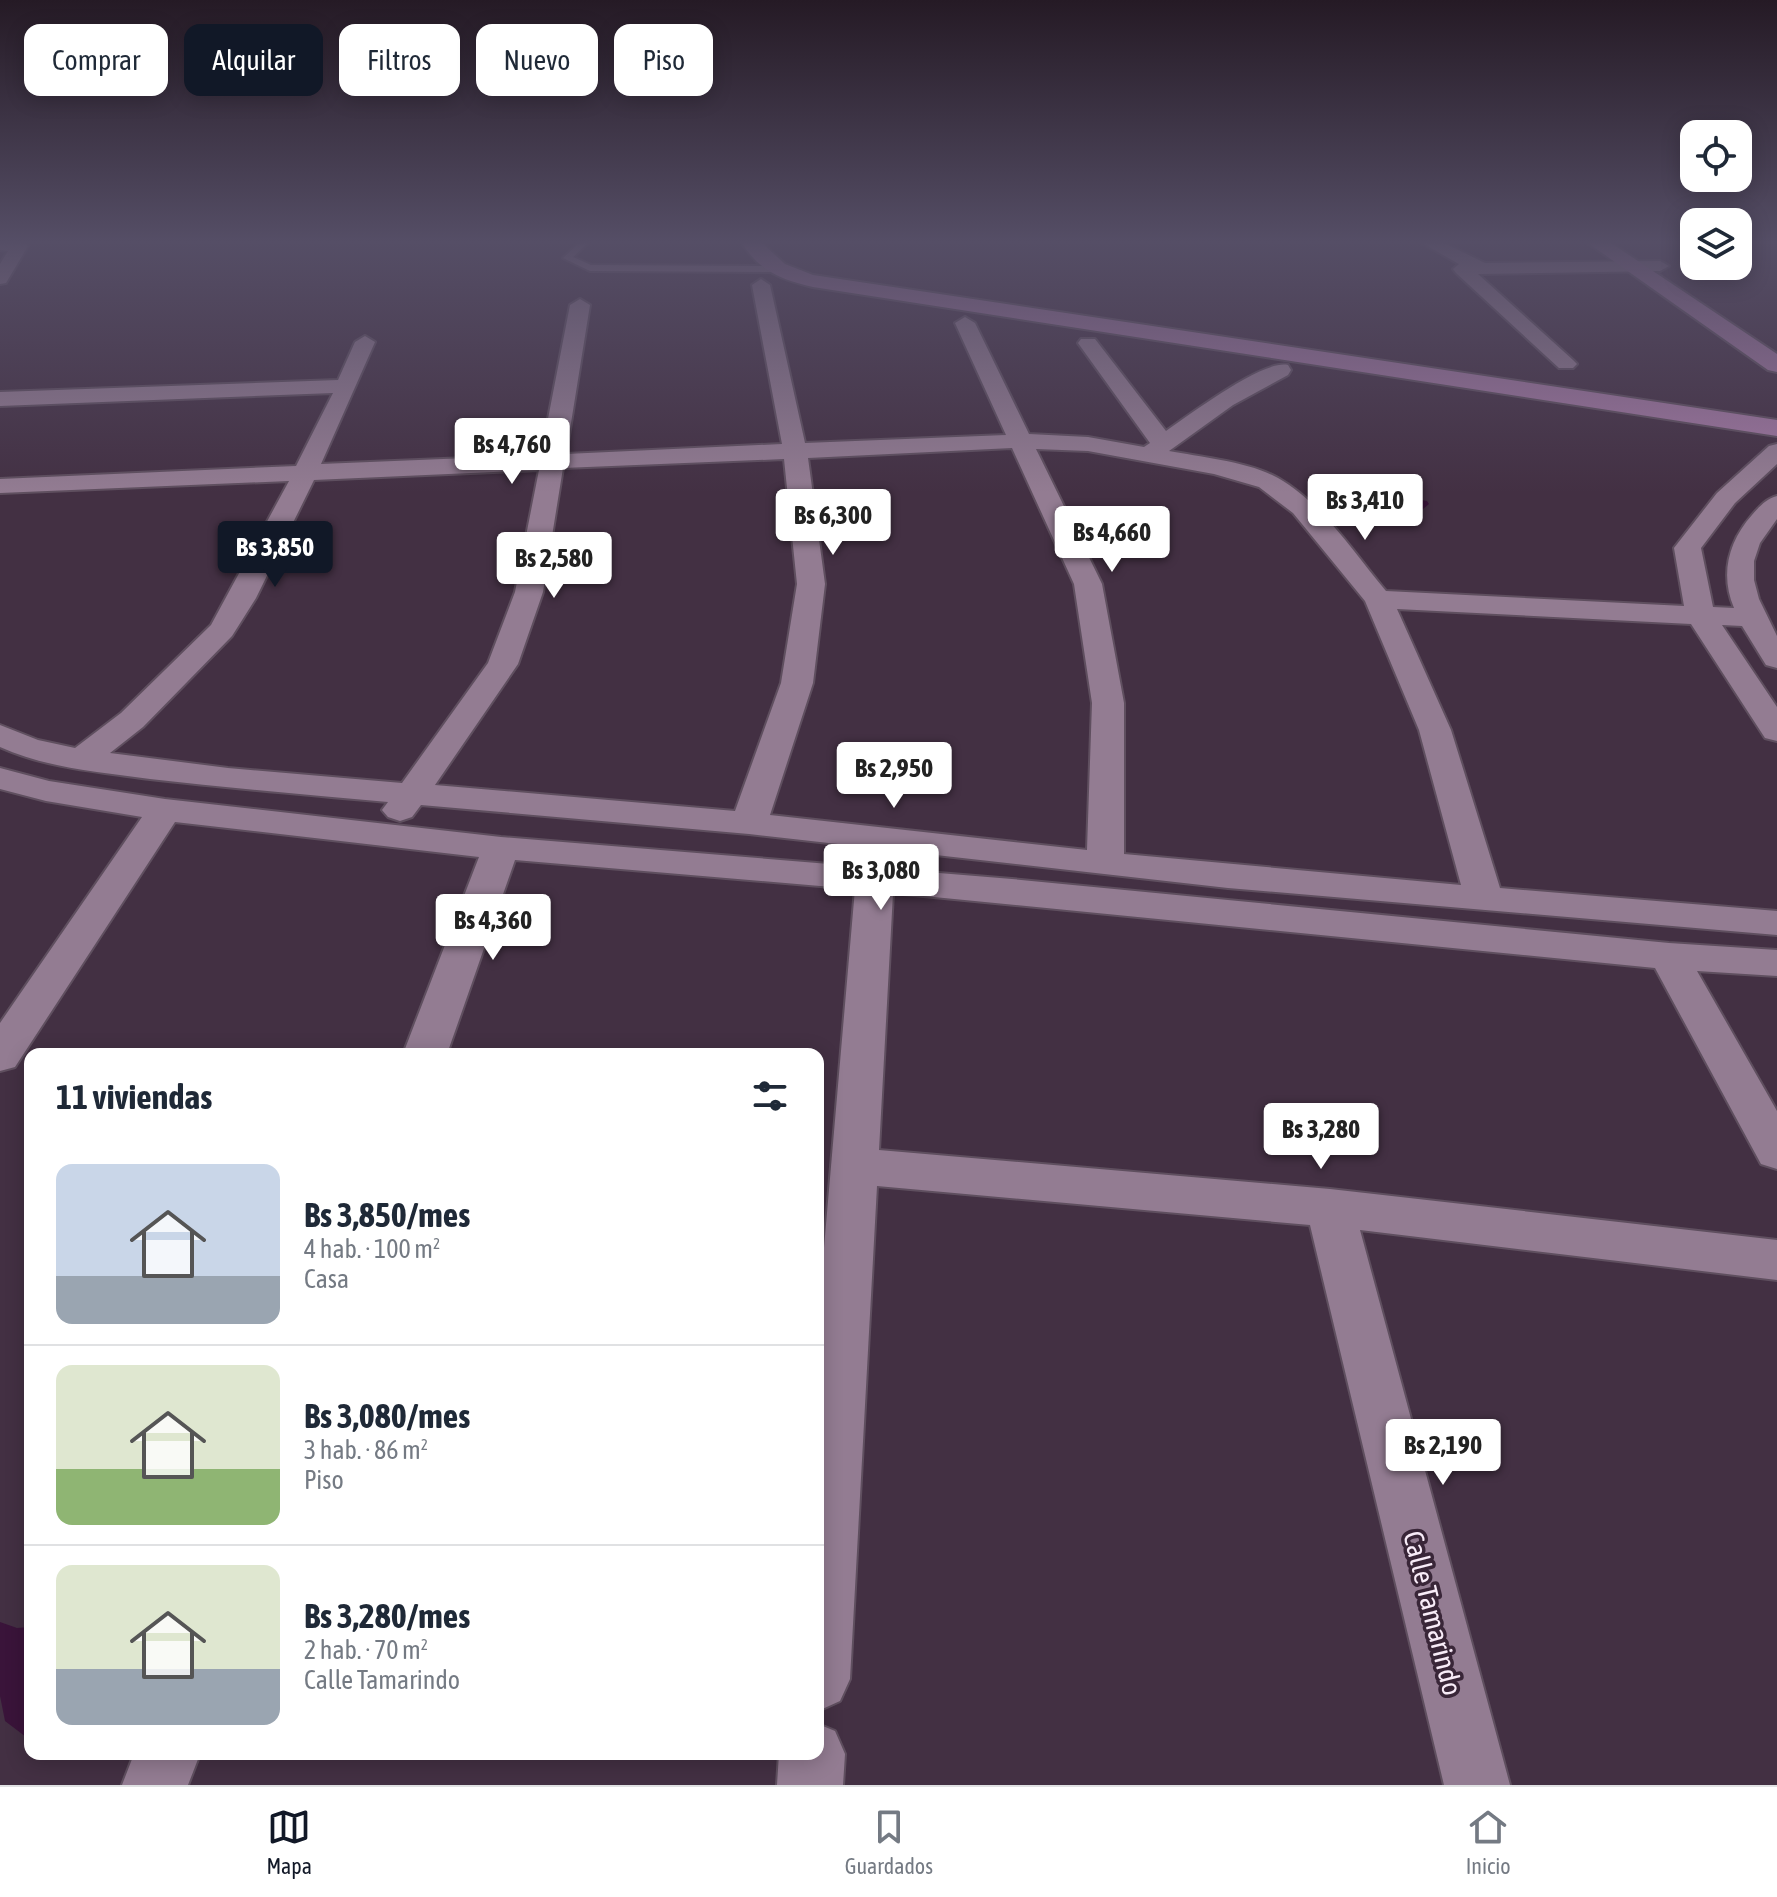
<!DOCTYPE html>
<html lang="es">
<head>
<meta charset="utf-8">
<style>
	:root { --surface:#fff; --page:#f6f6f7; --text:#1f2937; --muted:#747a83; --line:#e0e1e3; --accent:#111827 }
	body { margin:0; font-family:"Asap Condensed",sans-serif; background:var(--page); color:var(--text); height:100vh; display:flex; flex-direction:column; font-size:30px; white-space:nowrap }
	* { box-sizing:border-box; margin:0 }
	p { font-size:26px; color:var(--muted) }
	.icon { flex:none; width:44px; height:44px; fill:none; stroke:currentColor; stroke-width:2; stroke-linecap:round; stroke-linejoin:round }
	.map { position:relative; flex:1; overflow:hidden }
	.side { position:absolute; left:24px; top:1048px; width:800px; height:712px; display:flex; flex-direction:column; background:var(--surface); border-radius:16px; box-shadow:0 4px 20px #0003 }
	.side>* { flex:none }
	.hud { position:absolute; left:24px; top:24px; width:800px; height:72px; display:flex; gap:16px }
	.fabs { position:absolute; left:1680px; top:120px; display:grid; gap:16px }
	.fabs a { display:grid; place-items:center; width:72px; height:72px; border-radius:16px; background:var(--surface); box-shadow:0 4px 20px #0003; font-size:40px }
	.price { position:absolute; translate:-50% -68px; padding:0 18px; border-radius:8px; background:#fff; color:#222; font-size:26px; line-height:52px; filter:drop-shadow(0 2px 4px #0008) }
	.price::after { content:''; position:absolute; left:50%; top:48px; width:24px; height:18px; margin-left:-12px; background:inherit; clip-path:polygon(0 0,100% 0,50% 100%) }
	.price.current { background:var(--accent); color:#fff }
	ul { padding:0; list-style:none }
	li { display:flex; align-items:center; gap:24px; height:200px; padding:0 32px }
	li+li { border-top:2px solid var(--line) }
	li span { display:grid; place-items:center; flex:none; width:224px; height:160px; border-radius:16px; color:#555 }
	li>.icon { margin-inline-start:auto }
	span .icon { width:96px; height:96px; fill:#fffc; stroke-width:1 }
	li b { font-size:34px }
	h2 { display:flex; justify-content:space-between; align-items:center; height:96px; padding:0 32px; font-size:34px }
	.chip { padding:0 28px; border-radius:16px; background:var(--surface); box-shadow:0 4px 20px #0003; font-size:28px; line-height:72px }
	.chip.current { background:var(--accent); color:#fff }
	.tab-bar { display:flex; justify-content:space-around; align-items:center; height:112px; border-top:2px solid var(--line); background:var(--surface); font-size:22px; color:var(--muted) }
	.tab-bar a { display:grid; justify-items:center; gap:4px }
	.tab-bar .current { color:var(--accent) }
	.map>svg:first-child { display:block }
	.water { fill:#3a143a }
	.lines { fill:none; stroke-linecap:round; stroke-linejoin:round }
	.lane-casing { stroke:#5f4f5f; stroke-width:4 }
	.street-casing { stroke:#5f4f5f; stroke-width:4 }
	.secondary-casing { stroke:#5f4f5f; stroke-width:4 }
	.lane { fill:#937c92; fill-rule:evenodd }
	.street { fill:#937c92; fill-rule:evenodd }
	.secondary { fill:#a077a0; fill-rule:evenodd }
	.labels { text-anchor:middle; dominant-baseline:central; stroke-width:7; stroke-linejoin:round; paint-order:stroke }
	.near-street-label { font-size:28px; fill:#f8ecf8; stroke:#392638 }
</style>
</head>
<body>
<div class="map">
<svg width="1777" height="1785" viewBox="0 0 1777 1785">
	<rect width="100%" height="100%" fill="#433043"/>
	<path class="water" d="M1335,485L1427,501L1429,504L1423,509C1412,508 1402,506 1391,505C1370,505 1347,515 1329,498V492Z
		M0,1622L17,1628L30,1627V1740L5,1721L0,1696Z"/>
	<g class="lines">
		<g class="lane-casing">
			<path id="lane" d="M579,243H588L573,257L591,265L776,266L780,269L776,272L590,271L563,258Z"/>
		</g>
		<g class="street-casing">
			<path id="street" d="M0,243H25L28,246L6,283L0,284V264L8,251L0,250Z
				M1422,243H1444L1485,263L1660,261L1669,266L1660,271L1478,274L1573,360L1577,364L1573,368H1559L1456,273L1453,269L1459,264Z
				M761,279L770,285L805,443L1006,435L955,323L965,317L975,323L1029,434L1088,437L1144,447L1150,443L1078,343L1081,339H1095L1166,431C1188,416 1263,359 1288,365L1291,370L1288,375L1233,405L1169,451C1201,457 1250,462 1278,478C1322,503 1354,553 1386,591L1684,606L1674,548L1717,493L1769,446L1777,444V464L1735,503L1701,548L1713,607L1734,608C1720,575 1728,542 1752,515C1760,506 1766,499 1777,496V519L1760,543L1754,561V580L1759,599L1777,636V668L1766,665L1742,626L1722,625L1777,707V741L1765,738L1691,624L1397,609L1451,730L1500,888L1777,911V935L1228,888L749,834L421,805L412,817L400,821L388,817L382,810L388,802C308,795 229,788 150,779C100,772 46,768 0,747V725L38,740L75,748L121,713L211,625L289,481L0,493V479L296,466L333,393L0,406V392L338,380L355,342L365,336L375,342L321,464L541,455L570,305L580,299L590,305L566,454L782,444L752,285ZM1012,448L1074,584L1092,703L1087,850L770,815L813,683L825,584L808,458ZM1036,449L1088,451L1214,474L1259,487L1293,513L1365,601L1419,730L1461,885L1124,854V703L1102,584ZM784,459L797,584L781,683L735,811L435,785L518,664L543,592L563,468ZM539,470L515,592L488,663L402,783L228,768L110,753L143,727L232,636L256,598L314,480Z
				M0,768L49,781L165,799L501,837L1012,879L1669,943L1777,950V976L1697,971L1777,1111V1169L1761,1164L1655,968L893,893L879,1150L1330,1189L1777,1240V1280L1360,1230L1510,1785H1444L1310,1225L877,1186L850,1679L840,1701L818,1711V1317L855,889L515,860L447,1054H403L479,857L175,822L15,1067L0,1071V1023L142,817L46,801L0,789Z
				M818,1724L835,1731L845,1754L843,1785H777L779,1754H818Z
				M134,1754H200L188,1785H122Z"/>
		</g>
		<g class="secondary-casing">
			<path id="secondary" d="M742,243H762L785,264L813,275L1777,420V436L813,287C782,280 759,271 742,243Z
				M1588,243H1611L1777,354V372L1768,370Z"/>
		</g>
		<use href="#lane" class="lane"/>
		<use href="#street" class="street"/>
		<use href="#secondary" class="secondary"/>
	</g>
	<linearGradient id="sky" x2="0" y2="1"><stop stop-color="#251a25"/><stop offset="0.49" stop-color="#554e66"/><stop offset="1" stop-color="#554e66" stop-opacity="0"/></linearGradient>
	<rect width="1777" height="493" fill="url(#sky)"/>
	<g class="labels">
		<g class="near-street-label">
			<text transform="translate(1433 1613) rotate(76)">Calle Tamarindo</text>
		</g>
	</g>
</svg>
<div class="fabs">
<a><svg class="icon" aria-label="locate" viewBox="0 0 24 24"><circle cx="12" cy="12" r="6"/><path d="M12 2v4M12 18v4M2 12h4M18 12h4"/></svg></a>
<a><svg class="icon" aria-label="layers" viewBox="0 0 24 24"><path d="M12 4l9 5-9 5-9-5zM3 14l9 5 9-5"/></svg></a>
</div>
<b class="price" style="left:512px;top:486px">Bs 4,760</b>
<b class="price" style="left:1365px;top:542px">Bs 3,410</b>
<b class="price" style="left:833px;top:557px">Bs 6,300</b>
<b class="price" style="left:1112px;top:574px">Bs 4,660</b>
<b class="price current" style="left:275px;top:589px">Bs 3,850</b>
<b class="price" style="left:554px;top:600px">Bs 2,580</b>
<b class="price" style="left:894px;top:810px">Bs 2,950</b>
<b class="price" style="left:881px;top:912px">Bs 3,080</b>
<b class="price" style="left:493px;top:962px">Bs 4,360</b>
<b class="price" style="left:1321px;top:1171px">Bs 3,280</b>
<b class="price" style="left:1443px;top:1487px">Bs 2,190</b>
<div class="hud">
<a class="chip">Comprar</a>
<a class="chip current">Alquilar</a>
<a class="chip">Filtros</a>
<a class="chip">Nuevo</a>
<a class="chip">Piso</a>
</div>
<section class="side">
<h2>11 viviendas<svg class="icon" aria-label="filters" viewBox="0 0 24 24"><path d="M4 7h16M4 17h16"/><circle cx="9" cy="7" r="2"/><circle cx="15" cy="17" r="2"/></svg></h2>
<ul>
<li><span style="background:linear-gradient(#c9d6e8 70%,#9aa5b1 0)"><svg class="icon" aria-label="home" viewBox="0 0 24 24"><path d="M3 11l9-7 9 7M6 9v11h12V9"/></svg></span><div><b>Bs 3,850/mes</b><p>4 hab. · 100 m²</p><p>Casa</p></div></li>
<li><span style="background:linear-gradient(#dfe7d0 65%,#8fb573 0)"><svg class="icon" aria-label="home" viewBox="0 0 24 24"><path d="M3 11l9-7 9 7M6 9v11h12V9"/></svg></span><div><b>Bs 3,080/mes</b><p>3 hab. · 86 m²</p><p>Piso</p></div></li>
<li><span style="background:linear-gradient(#dfe7d0 65%,#9aa5b1 0)"><svg class="icon" aria-label="home" viewBox="0 0 24 24"><path d="M3 11l9-7 9 7M6 9v11h12V9"/></svg></span><div><b>Bs 3,280/mes</b><p>2 hab. · 70 m²</p><p>Calle Tamarindo</p></div></li>
</ul>
</section>
</div>
<nav class="tab-bar">
<a class="current"><svg class="icon" aria-label="map" viewBox="0 0 24 24"><path d="M3 6l6-2 6 2 6-2v14l-6 2-6-2-6 2zM9 4v14M15 6v14"/></svg>Mapa</a>
<a><svg class="icon" aria-label="saved" viewBox="0 0 24 24"><path d="M7 4h10v16l-5-4-5 4z"/></svg>Guardados</a>
<a><svg class="icon" aria-label="home" viewBox="0 0 24 24"><path d="M3 11l9-7 9 7M6 9v11h12V9"/></svg>Inicio</a>
</nav>
</body>
</html>
